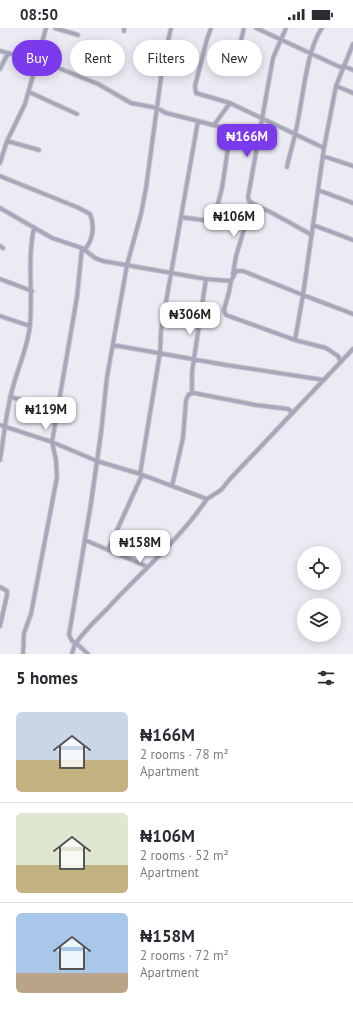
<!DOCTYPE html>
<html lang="en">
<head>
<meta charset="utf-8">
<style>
	:root { --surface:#fff; --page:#f2f2f3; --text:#2b2b33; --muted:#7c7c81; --line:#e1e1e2; --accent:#7c3aed }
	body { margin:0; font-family:"PT Sans",sans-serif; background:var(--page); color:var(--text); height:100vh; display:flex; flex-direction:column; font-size:15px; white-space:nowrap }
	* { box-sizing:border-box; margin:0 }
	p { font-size:13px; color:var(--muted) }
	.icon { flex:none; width:22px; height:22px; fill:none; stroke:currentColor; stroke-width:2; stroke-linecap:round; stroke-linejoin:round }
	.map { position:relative; height:626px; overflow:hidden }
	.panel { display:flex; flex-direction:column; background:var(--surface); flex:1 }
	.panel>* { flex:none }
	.guide { position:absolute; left:12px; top:12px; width:329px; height:36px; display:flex; gap:8px }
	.controls { position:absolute; left:297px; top:518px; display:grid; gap:8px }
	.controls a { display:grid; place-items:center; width:44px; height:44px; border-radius:50%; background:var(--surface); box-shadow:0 2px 10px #0003; font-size:20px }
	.price { position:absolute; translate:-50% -34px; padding:0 9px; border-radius:8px; background:#fff; color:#222; font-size:13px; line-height:26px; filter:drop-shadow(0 1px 2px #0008) }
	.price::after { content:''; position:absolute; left:50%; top:24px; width:12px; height:9px; margin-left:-6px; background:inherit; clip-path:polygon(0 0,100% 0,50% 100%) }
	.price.selected { background:var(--accent); color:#fff }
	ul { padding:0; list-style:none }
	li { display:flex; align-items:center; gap:12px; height:100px; padding:0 16px }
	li+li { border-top:1px solid var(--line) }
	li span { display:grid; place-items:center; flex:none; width:112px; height:80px; border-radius:6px; color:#555 }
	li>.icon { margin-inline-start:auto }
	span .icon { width:48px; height:48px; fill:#fffc; stroke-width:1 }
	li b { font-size:17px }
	h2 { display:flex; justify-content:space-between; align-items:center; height:48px; padding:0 16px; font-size:17px }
	.chip { padding:0 14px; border-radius:18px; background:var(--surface); box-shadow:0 2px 10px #0003; font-size:14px; line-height:36px }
	.chip.selected { background:var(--accent); color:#fff }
	.status { display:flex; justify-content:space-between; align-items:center; height:28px; padding:0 20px; background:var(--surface); direction:ltr }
	.status svg { height:11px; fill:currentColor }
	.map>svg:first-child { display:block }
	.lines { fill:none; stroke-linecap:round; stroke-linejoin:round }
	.minor-casing { stroke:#c8c8cf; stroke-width:5.5 }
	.minor { stroke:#a8a6bb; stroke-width:3.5 }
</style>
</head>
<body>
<div class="status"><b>08:50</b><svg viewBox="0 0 49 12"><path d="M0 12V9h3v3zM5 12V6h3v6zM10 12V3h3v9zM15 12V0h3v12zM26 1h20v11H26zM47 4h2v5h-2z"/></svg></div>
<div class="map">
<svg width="353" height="626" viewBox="0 0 353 626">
	<rect width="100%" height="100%" fill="#ecebf3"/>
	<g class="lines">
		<g class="minor-casing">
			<path id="minor" d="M46,0L37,33L56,39L98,56L131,75L157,80L166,85L198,93
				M55,0L78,7
				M171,0L163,35L146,160L141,186L127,237L107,349L101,405L91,475L69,607L72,613L76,615C85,602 96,592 107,581C140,545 179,512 207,471
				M211,0L207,11L195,58L196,65L230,75L324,120L303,267L353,286
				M256,0L342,40
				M286,0L273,30L248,169L249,173L252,175L274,186L312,207
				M124,3V0
				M0,23L37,33L25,76L7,113L0,135
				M343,38L353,42
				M0,41L8,25
				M233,45L244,0
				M336,58L353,65
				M29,64L77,86
				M214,97L230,75
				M7,113L39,122
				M324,120L336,58L353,16
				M323,128L353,138
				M287,139C289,128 293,117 295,106C303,76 305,24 322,0
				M0,148L79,180L90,186C95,198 93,213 84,222
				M318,162L353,175
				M0,180L52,210L82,220L77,269L52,414L56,432L57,449L31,586L24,605L23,626
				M313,197L353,212
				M0,218L3,220
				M85,222L95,230L103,233L206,251L231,253L236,243H243L303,267L295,312
				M233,246L236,228L252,175
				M0,251L32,263
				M231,253L229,264L224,282L226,287L295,312L326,320L338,328L341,334
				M0,288L30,298
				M113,317L226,337L324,352
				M192,365V344L206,251
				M10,369L58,380
				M0,397L52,414L97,433L140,446L207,471L221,462L230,451L353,321
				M0,432C4,408 6,383 13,359C18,339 28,319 30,297C33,265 27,231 34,200
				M140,446L160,325L161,302L198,93L224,100L228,102L230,107L222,160L213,194L202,192L181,189
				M172,458L183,410L186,372L189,366L194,365L256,377L288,381L292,384
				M85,512L148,539
				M108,522L142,447
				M0,559L7,563V567L0,598
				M76,615L88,626
				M72,626L75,615"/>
		</g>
		<use href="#minor" class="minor"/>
	</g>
</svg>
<div class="controls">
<a><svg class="icon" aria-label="locate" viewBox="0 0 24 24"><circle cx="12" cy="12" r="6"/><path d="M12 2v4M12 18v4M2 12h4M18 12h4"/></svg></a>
<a><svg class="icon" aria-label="layers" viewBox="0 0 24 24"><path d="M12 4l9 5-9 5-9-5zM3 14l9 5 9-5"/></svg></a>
</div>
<b class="price selected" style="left:247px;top:130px">₦166M</b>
<b class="price" style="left:234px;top:210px">₦106M</b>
<b class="price" style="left:190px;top:308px">₦306M</b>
<b class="price" style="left:46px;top:403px">₦119M</b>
<b class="price" style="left:140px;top:536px">₦158M</b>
<div class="guide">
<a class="chip selected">Buy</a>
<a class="chip">Rent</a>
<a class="chip">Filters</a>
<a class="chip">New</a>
</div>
</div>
<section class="panel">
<h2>5 homes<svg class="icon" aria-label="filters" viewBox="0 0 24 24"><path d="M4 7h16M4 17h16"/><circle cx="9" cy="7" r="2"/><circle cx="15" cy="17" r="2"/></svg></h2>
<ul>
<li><span style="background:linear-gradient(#c9d6e8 60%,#c2b280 0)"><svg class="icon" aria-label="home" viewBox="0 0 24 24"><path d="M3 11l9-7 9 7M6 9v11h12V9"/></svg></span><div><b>₦166M</b><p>2 rooms · 78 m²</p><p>Apartment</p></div></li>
<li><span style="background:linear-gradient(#dfe7d0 65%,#c2b280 0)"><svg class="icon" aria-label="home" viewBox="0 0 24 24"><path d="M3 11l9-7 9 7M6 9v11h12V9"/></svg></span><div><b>₦106M</b><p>2 rooms · 52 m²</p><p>Apartment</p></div></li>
<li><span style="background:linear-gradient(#a9c7e8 75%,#b9a48a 0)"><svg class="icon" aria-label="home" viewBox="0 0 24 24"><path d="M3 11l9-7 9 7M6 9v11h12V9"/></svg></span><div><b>₦158M</b><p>2 rooms · 72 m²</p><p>Apartment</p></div></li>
</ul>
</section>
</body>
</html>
